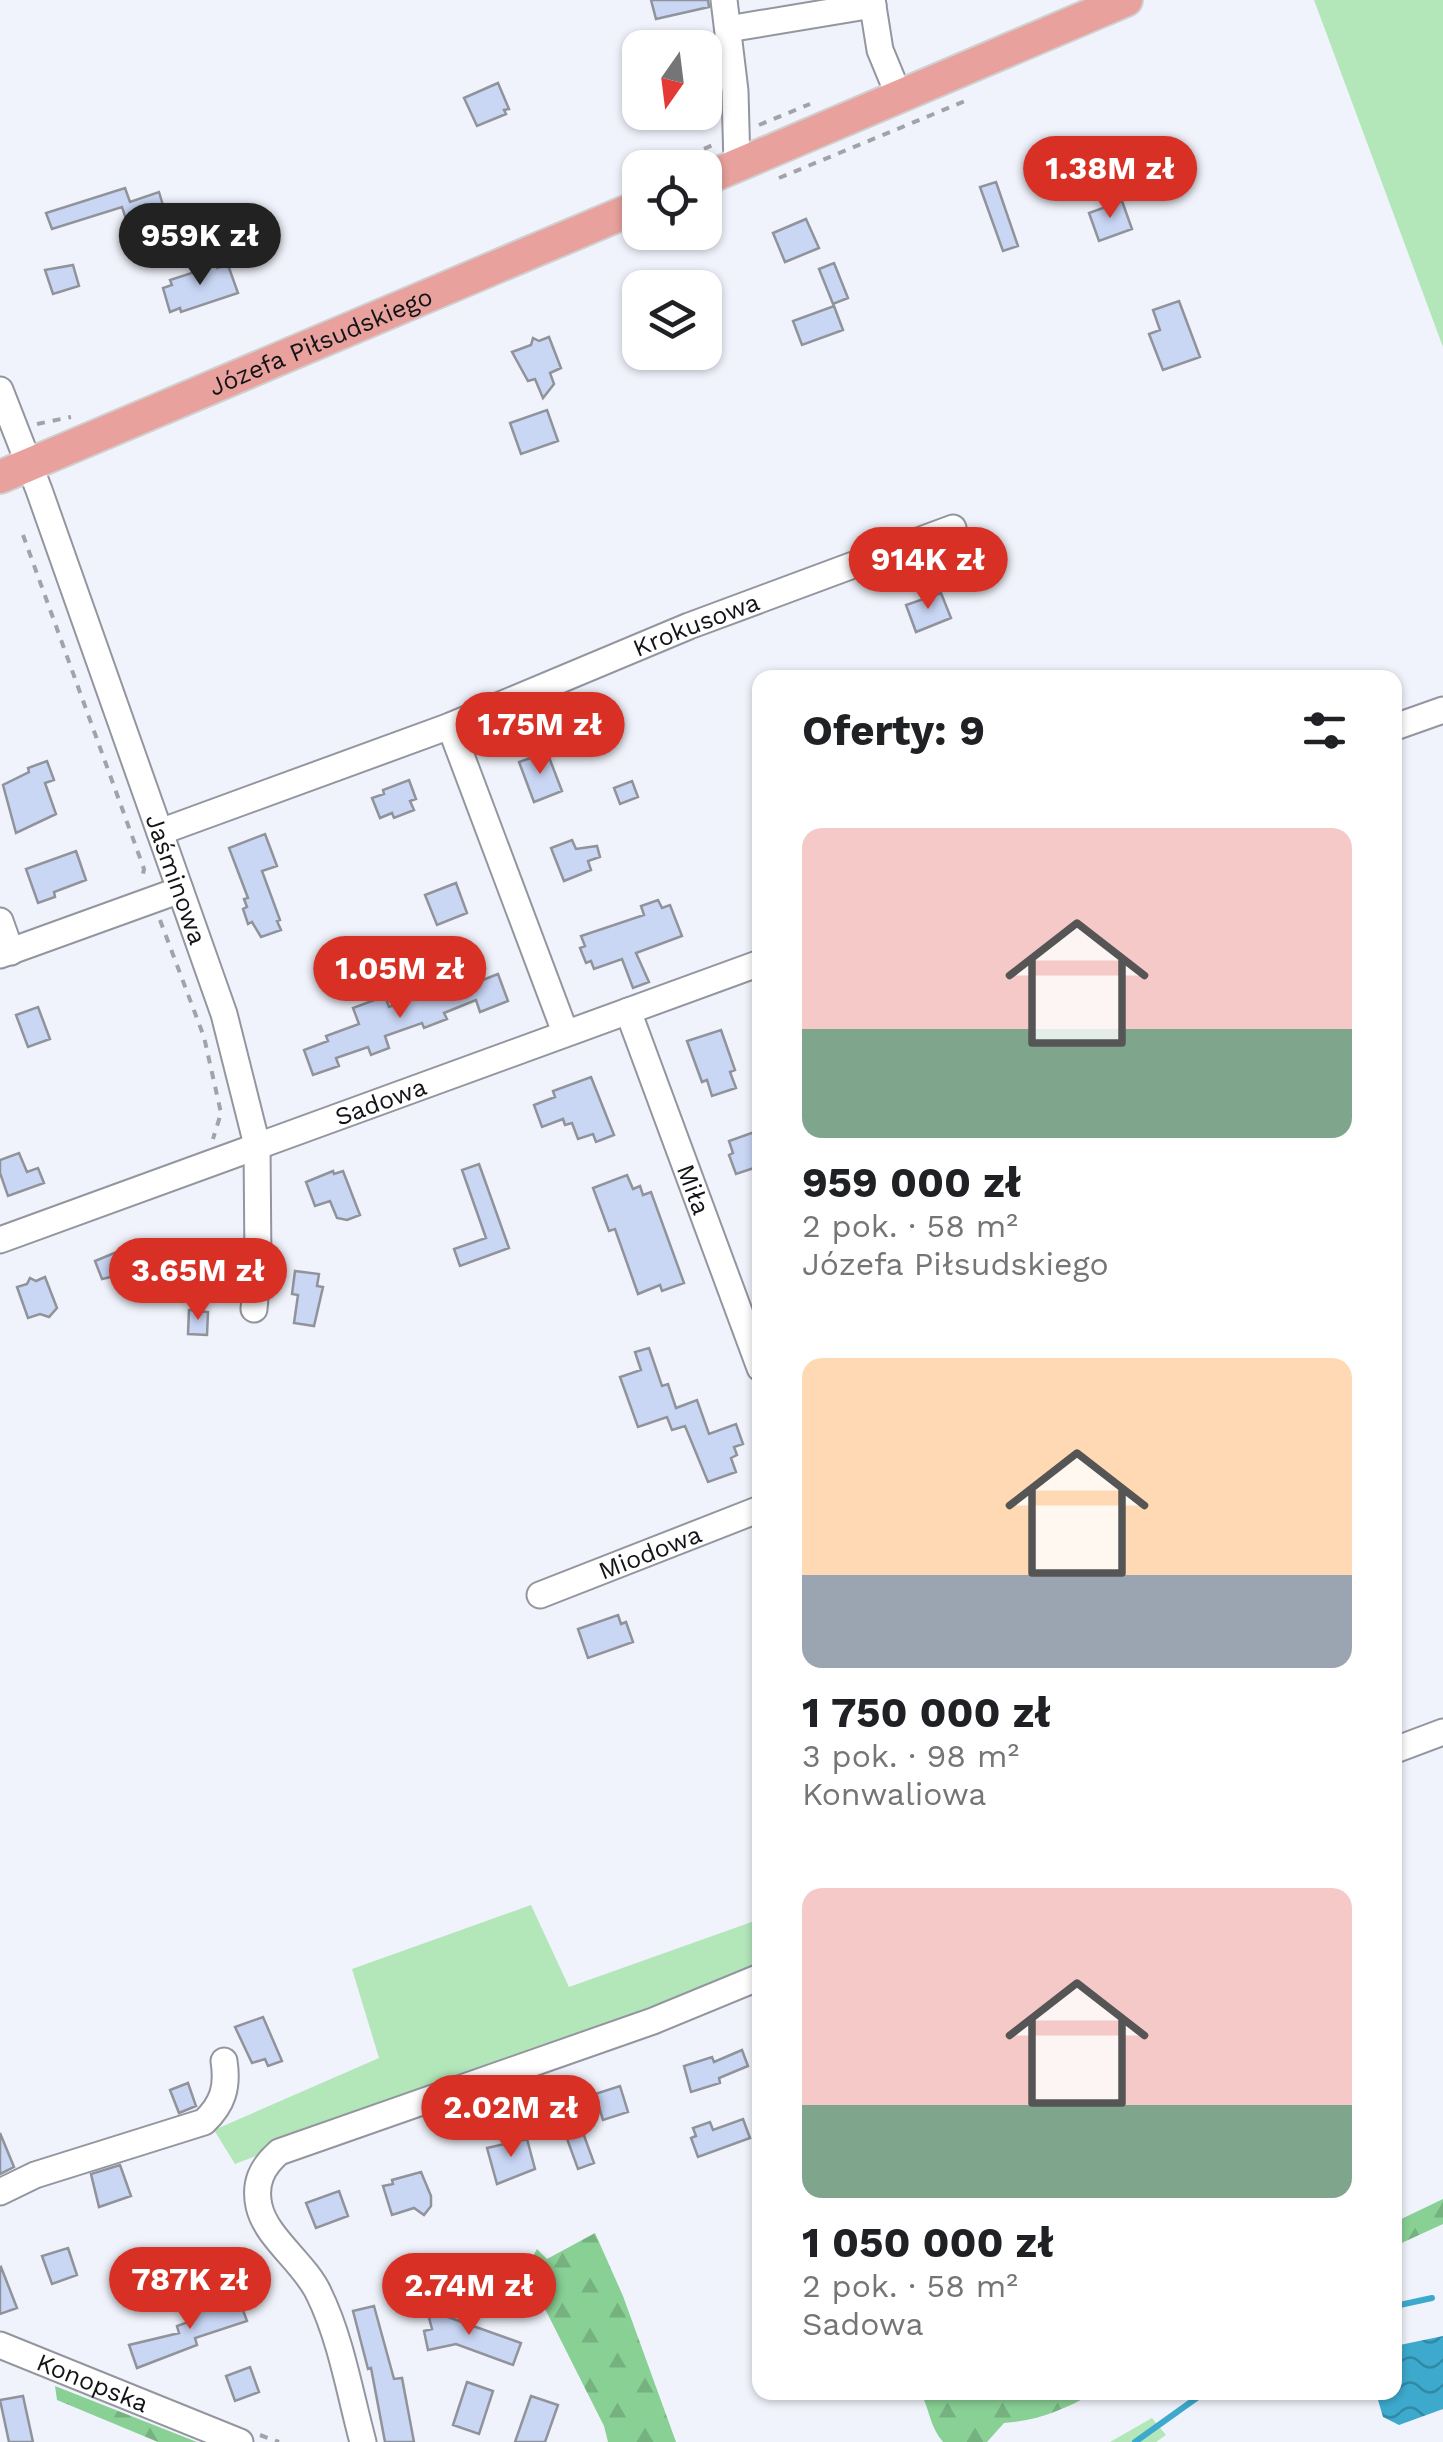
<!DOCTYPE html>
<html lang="pl">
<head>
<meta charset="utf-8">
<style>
	:root { --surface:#fff; --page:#f6f6f6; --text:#202124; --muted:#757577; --accent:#d93025 }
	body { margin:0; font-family:"Work Sans",sans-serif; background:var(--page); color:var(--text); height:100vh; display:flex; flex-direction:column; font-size:38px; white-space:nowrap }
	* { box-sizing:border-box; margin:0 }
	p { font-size:32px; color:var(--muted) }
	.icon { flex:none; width:55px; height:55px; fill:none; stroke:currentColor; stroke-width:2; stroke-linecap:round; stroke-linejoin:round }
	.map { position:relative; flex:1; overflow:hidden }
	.drawer { position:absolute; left:752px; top:670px; width:650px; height:1730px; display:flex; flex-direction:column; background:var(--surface); border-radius:20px; box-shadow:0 2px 8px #0004 }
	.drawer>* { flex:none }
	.needle { width:65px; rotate:194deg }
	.fabs { position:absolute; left:622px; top:30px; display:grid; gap:20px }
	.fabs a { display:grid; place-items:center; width:100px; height:100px; border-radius:20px; background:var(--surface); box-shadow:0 2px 8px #0004; font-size:50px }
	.price { position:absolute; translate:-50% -85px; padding:0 22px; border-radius:35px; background:var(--accent); color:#fff; font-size:32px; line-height:65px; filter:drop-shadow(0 2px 5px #0008) }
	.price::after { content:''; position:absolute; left:50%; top:60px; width:30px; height:22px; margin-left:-15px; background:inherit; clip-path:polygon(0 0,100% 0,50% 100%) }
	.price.on { background:#222; color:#fff }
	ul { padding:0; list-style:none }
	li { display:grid; align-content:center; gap:20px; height:530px; padding:0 50px }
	li span { display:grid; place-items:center; height:310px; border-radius:20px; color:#555 }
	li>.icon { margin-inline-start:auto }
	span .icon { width:180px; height:180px; fill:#fffc; stroke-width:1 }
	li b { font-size:42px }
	h2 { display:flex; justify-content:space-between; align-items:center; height:120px; padding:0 50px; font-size:42px }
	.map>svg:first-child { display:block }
	.green { fill:#b3e7ba }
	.forest { fill:url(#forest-firs) }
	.water { fill:url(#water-waves) }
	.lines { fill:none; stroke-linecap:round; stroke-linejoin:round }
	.stream { stroke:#3daacd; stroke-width:6 }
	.building { fill:#c9d6f4; stroke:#90939a; stroke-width:2.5 }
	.minor-casing { stroke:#93969e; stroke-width:29 }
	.major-casing { stroke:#d0d0d1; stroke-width:36 }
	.path { stroke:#a0a3a9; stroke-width:4; stroke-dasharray:8 8; stroke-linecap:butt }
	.minor { stroke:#fff; stroke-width:25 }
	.major { stroke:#e8a19c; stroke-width:32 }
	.labels { text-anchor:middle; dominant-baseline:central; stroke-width:9; stroke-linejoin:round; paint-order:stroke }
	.street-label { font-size:25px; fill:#131417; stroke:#fff }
</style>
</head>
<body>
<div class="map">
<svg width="1443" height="2442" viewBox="0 0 1443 2442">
	<defs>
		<pattern id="forest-firs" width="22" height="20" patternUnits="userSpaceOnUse" patternTransform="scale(2.5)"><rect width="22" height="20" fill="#89d095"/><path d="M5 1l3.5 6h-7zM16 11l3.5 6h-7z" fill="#75b280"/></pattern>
		<pattern id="water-waves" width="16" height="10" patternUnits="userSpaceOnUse" patternTransform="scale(2.5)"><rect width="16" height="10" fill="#3daacd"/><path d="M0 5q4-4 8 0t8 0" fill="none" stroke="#3289a5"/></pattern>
	</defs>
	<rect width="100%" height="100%" fill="#f0f3fb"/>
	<path class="green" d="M1314,0H1443V347Z
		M570,702L581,732L518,756L507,726Z
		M531,1905L569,1987L760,1919V1965L235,2164L214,2130L379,2058L352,1969Z
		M1152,2418L1166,2435L1156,2442H1110Z"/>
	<path class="forest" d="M1443,2199V2224L1395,2246V2222Z
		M595,2233L623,2296L676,2442H608L604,2426L536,2291L529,2263L537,2249L547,2259Z
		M55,2386L197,2442H158L57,2400Z
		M921,2393H1094C1065,2409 1038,2421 1004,2423L987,2442H943C930,2427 930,2411 921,2393Z"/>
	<path class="water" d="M1443,2336V2409L1399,2425L1383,2417L1376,2393L1395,2392V2346Z"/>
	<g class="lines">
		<path class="stream" d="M1395,2306L1432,2298
			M1135,2442L1205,2392"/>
	</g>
	<path class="building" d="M651,0H708L709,7L656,19Z
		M498,83L509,109L504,110L506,114L477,126L464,98Z
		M996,182L1018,246L1003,251L980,187Z
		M125,188L130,202L159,192L165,212L159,213L165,232L158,235L164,252L140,260L122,207L52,229L46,213Z
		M1122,201L1132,229L1099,241L1089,213Z
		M806,219L819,248L785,262L773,233Z
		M834,263L848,298L833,304L819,269Z
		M73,265L79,286L53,294L45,270Z
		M216,265L217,268L228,265L238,293L181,312L180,308L170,312L163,288L172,285L170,280Z
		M1179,301L1200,357L1163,370L1149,334L1160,330L1153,310Z
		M834,306L843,330L802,345L793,321Z
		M549,337L561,368L550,373L554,384L543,398L535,379L528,381L512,352L531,345L533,338L539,341Z
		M547,410L558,441L521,454L510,423Z
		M941,593L951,618L916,632L906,605Z
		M489,727L495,743L476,750L471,735Z
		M547,752L562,791L534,802L519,762Z
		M47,761L54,780L45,783L56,814L16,833L3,785L29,772L28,768Z
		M409,780L416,799L410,801L414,810L394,818L392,813L380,818L372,798L384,794L383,790Z
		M632,781L638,797L620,804L614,788Z
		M265,834L277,866L262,871L280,920L277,921L281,930L261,937L252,922L248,924L243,909L247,907L244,899L248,898L229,848Z
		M572,840L576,849L597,846L600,857L588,861L591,870L564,881L551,848Z
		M76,851L86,880L54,892L55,897L38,903L26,869Z
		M456,883L467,913L437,925L425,895Z
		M658,900L662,908L670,905L682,936L636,953L649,982L633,988L622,959L594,969L591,961L586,963L580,948L585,946L581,936L644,915L641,906Z
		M498,974L508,1001L480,1012L476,1000L444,1013L447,1019L424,1028L422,1023L385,1036L389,1048L371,1055L368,1047L336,1058L339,1066L313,1075L304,1050L328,1041L326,1036L359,1024L353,1008L385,996L389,1007L436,990L437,994L446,991L447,994Z
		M38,1007L50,1039L28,1047L16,1015Z
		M721,1030L735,1070L730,1072L736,1088L712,1096L707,1080L702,1082L687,1041Z
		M591,1077L614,1135L596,1142L593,1134L578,1139L572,1123L565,1125L563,1119L542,1127L534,1105L555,1097L553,1091Z
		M760,1130V1166L736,1174L729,1155L733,1153L729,1141Z
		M19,1153L27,1172L38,1168L44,1183L8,1196L0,1173V1160Z
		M479,1164L509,1248L460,1266L454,1249L486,1238L462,1170Z
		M333,1171L334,1174L343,1171L360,1215L347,1220L337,1218L330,1201L315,1206L306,1182Z
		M627,1175L633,1189L640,1186L643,1195L651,1192L684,1283L662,1291L660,1285L638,1294L615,1229L609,1231L593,1188Z
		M141,1242L149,1264L125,1277L124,1274L102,1279L95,1261Z
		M295,1271L319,1274L317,1286L323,1287L314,1326L294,1323L298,1295L292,1294Z
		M45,1277L57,1308L49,1317L40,1314L28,1318L17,1287L27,1284L30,1278L36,1281Z
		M189,1310L208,1312L207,1335L188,1334Z
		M649,1348L662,1386L668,1384L676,1408L697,1400L709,1434L736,1424L743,1444L734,1447L737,1455L731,1458L736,1472L708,1482L685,1426L672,1430L667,1417L638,1427L620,1377L641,1370L635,1352Z
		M618,1615L621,1624L626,1622L633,1642L588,1658L578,1629Z
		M263,2017L282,2061L268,2066L265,2059L252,2063L235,2027Z
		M742,2050L748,2066L719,2078L720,2083L691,2092L684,2066L712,2057L714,2062Z
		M188,2083L196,2106L179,2113L170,2090Z
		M620,2086L628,2112L603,2120L595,2094Z
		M743,2119L750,2138L698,2157L691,2138L696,2136L693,2128L710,2122L713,2130Z
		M582,2130L594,2163L578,2169L566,2136Z
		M0,2133L14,2167L0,2174Z
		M527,2139L535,2169L497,2184L487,2148Z
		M120,2165L131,2196L99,2207L91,2174Z
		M421,2172L431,2196V2206L424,2215L414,2208L392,2215L383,2186L393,2184L392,2180Z
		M339,2191L348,2216L316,2228L306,2203Z
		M68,2248L77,2275L52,2284L42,2256Z
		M1,2267L17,2308L0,2314V2268Z
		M238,2297L247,2321L195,2338L197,2345L137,2368L129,2345L179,2333L177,2326L194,2320L192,2312Z
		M374,2306L394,2379L402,2378L414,2442H385L371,2368L368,2369L353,2311Z
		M444,2311L445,2316L521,2343L513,2365L456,2344L428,2350L424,2331L432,2329L428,2314Z
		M250,2367L259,2392L235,2401L226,2376Z
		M467,2382L493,2391L479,2434L453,2425Z
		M23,2396L33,2442H9L0,2400Z
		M531,2396L558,2405L545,2442H515Z"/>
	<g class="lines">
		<g class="minor-casing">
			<g id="minor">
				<path d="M724,0L735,91L737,165"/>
				<path d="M872,0L880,50L899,96"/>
				<path d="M728,29L873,5"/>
				<path id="s1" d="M0,390L39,490L224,1014L257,1145L258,1265L254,1309"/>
				<path d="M450,726L565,1032"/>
				<path d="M1395,727L1443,710"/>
				<path id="s2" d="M160,832L450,726L689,626L953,528"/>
				<path d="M0,921L11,952"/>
				<path d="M0,955L180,890"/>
				<path id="s3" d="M628,1011L760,1368"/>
				<path id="s4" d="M0,1240L760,963"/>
				<path id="s5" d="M540,1595L760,1509"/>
				<path d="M1395,1750L1443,1732"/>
				<path d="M0,2192L35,2175L204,2122C223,2104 228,2087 224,2061"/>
				<path id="s6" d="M0,2345L240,2442"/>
				<path d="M363,2442C350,2394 341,2339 319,2294C305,2263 266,2238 259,2206C254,2183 262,2167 279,2152L653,2021L760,1977"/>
			</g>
		</g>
		<g class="major-casing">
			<g id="major">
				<path d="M705,179L1126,0"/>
				<path id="s7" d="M0,477L640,206"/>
			</g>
		</g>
		<path class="path" d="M759,125L810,104
			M660,168L713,145
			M779,178L965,101
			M37,424L71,417
			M23,535L144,869L142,879
			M160,920L204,1037L221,1113L213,1139
			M260,2435L279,2442"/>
		<use href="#minor" class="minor"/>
		<use href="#major" class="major"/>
	</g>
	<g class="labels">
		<g class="street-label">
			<text stroke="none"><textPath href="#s7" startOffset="348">Józefa Piłsudskiego</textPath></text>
			<text stroke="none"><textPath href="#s2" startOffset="575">Krokusowa</textPath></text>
			<text stroke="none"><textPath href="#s1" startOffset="520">Jaśminowa</textPath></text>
			<text stroke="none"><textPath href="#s4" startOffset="405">Sadowa</textPath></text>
			<text stroke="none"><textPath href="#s3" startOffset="190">Miła</textPath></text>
			<text stroke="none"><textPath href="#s5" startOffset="118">Miodowa</textPath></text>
			<text stroke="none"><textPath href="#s6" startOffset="100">Konopska</textPath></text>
		</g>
	</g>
</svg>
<div class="fabs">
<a><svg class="needle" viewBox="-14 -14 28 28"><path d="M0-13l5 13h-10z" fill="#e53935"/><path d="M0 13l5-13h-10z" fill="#757577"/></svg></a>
<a><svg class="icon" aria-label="locate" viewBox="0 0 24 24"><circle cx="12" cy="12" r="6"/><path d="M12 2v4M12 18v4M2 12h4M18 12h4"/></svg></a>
<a><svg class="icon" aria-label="layers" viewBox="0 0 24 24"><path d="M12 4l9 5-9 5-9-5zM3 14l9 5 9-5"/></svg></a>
</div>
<b class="price" style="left:1110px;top:221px">1.38M zł</b>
<b class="price on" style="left:200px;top:288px">959K zł</b>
<b class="price" style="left:928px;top:612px">914K zł</b>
<b class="price" style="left:540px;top:777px">1.75M zł</b>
<b class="price" style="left:400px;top:1021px">1.05M zł</b>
<b class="price" style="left:198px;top:1323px">3.65M zł</b>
<b class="price" style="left:511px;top:2160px">2.02M zł</b>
<b class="price" style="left:190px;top:2332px">787K zł</b>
<b class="price" style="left:469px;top:2338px">2.74M zł</b>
<section class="drawer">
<h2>Oferty: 9<svg class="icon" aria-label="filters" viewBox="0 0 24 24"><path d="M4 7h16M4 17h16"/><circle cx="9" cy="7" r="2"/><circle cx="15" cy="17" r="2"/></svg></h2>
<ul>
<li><span style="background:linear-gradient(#f6c9c9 65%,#7fa58c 0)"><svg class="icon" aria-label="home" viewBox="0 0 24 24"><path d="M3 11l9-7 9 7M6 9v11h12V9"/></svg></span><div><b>959 000 zł</b><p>2 pok. · 58 m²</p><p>Józefa Piłsudskiego</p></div></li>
<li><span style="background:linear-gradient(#ffd9b3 70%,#9aa5b1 0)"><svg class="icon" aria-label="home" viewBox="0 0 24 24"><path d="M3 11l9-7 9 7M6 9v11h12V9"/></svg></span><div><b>1 750 000 zł</b><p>3 pok. · 98 m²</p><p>Konwaliowa</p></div></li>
<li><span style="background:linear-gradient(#f6c9c9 70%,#7fa58c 0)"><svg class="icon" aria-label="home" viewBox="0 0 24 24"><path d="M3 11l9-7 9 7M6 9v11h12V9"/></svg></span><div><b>1 050 000 zł</b><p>2 pok. · 58 m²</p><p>Sadowa</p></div></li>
</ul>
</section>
</div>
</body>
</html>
